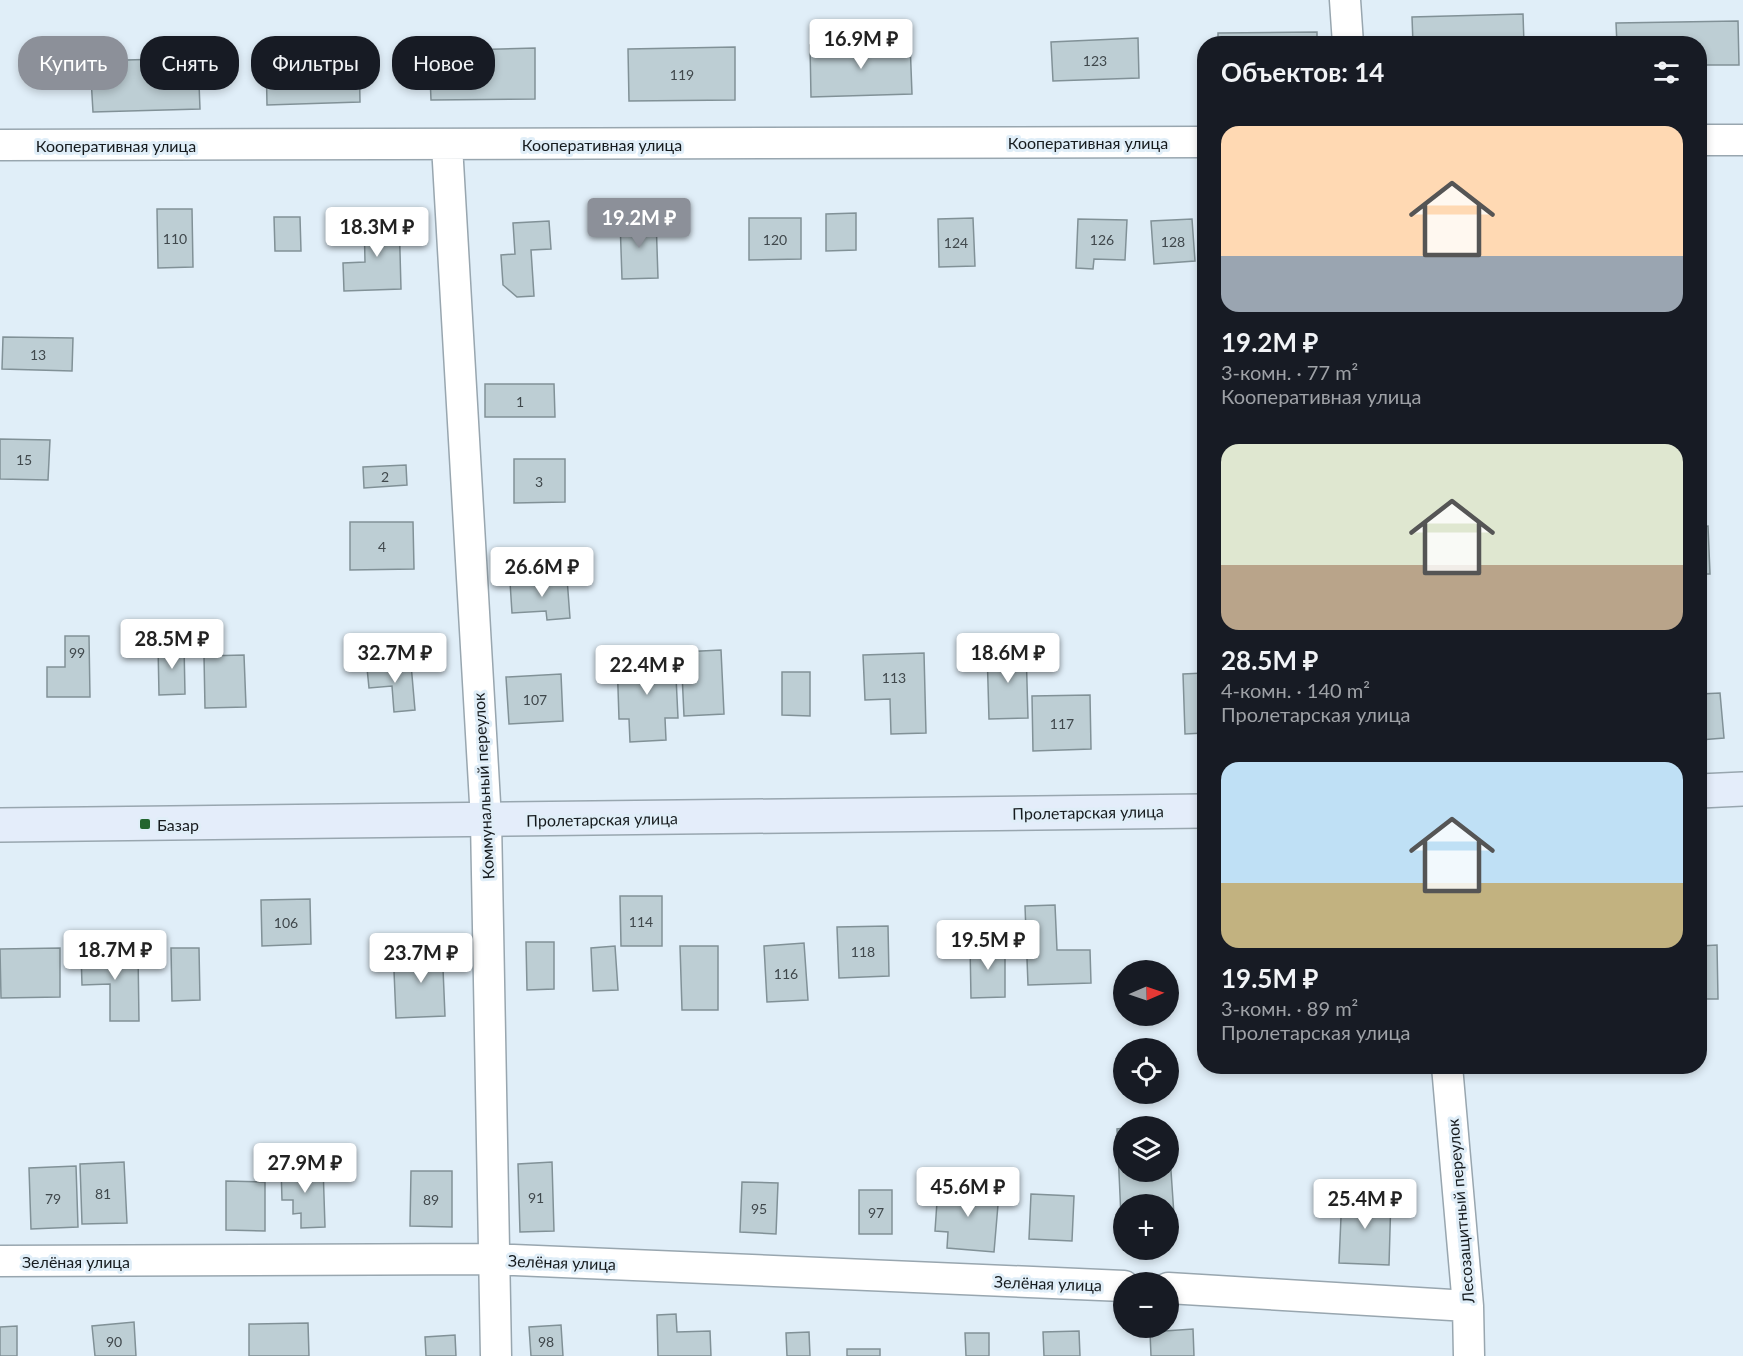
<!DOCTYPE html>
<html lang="ru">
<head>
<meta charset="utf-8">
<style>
	:root { --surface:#171b24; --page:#242831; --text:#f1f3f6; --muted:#9ea1a6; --accent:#8c9099 }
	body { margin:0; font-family:Lato,sans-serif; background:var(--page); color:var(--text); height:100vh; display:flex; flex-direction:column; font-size:22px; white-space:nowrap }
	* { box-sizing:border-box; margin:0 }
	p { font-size:20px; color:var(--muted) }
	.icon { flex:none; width:33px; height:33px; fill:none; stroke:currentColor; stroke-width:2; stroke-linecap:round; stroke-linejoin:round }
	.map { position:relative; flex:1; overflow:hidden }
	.drawer { position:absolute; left:1197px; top:36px; width:510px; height:1038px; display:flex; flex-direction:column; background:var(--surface); border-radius:24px; box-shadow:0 3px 9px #0003 }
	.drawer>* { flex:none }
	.hud { position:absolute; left:18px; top:36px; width:570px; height:54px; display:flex; gap:12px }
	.needle { width:39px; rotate:88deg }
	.fabs { position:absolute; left:1113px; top:960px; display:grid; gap:12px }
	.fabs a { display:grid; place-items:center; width:66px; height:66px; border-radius:50%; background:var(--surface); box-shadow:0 3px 9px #0003; font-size:30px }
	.price { position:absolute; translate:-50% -51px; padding:0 14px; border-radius:6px; background:#fff; color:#222; font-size:20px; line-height:39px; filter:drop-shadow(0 2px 3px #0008) }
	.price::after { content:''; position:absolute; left:50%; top:36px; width:18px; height:14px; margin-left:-9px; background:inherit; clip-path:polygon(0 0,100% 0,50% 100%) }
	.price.on { background:var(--accent); color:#fff }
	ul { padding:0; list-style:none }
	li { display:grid; align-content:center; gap:12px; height:318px; padding:0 24px }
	li span { display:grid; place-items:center; height:186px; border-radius:18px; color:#555 }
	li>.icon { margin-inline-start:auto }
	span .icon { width:108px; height:108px; fill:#fffc; stroke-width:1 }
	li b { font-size:26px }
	h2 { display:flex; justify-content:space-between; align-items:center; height:72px; padding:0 24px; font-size:26px }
	.chip { padding:0 21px; border-radius:24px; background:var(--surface); box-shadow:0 3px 9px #0003; font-size:21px; line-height:54px }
	.chip.on { background:var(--accent); color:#fff }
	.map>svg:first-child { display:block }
	.building { fill:#bdced4; stroke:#819197; stroke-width:1.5 }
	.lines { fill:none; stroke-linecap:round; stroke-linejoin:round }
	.street-casing { stroke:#98a6af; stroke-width:33 }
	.secondary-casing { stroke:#98a6af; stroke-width:36 }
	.street { stroke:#fff; stroke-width:30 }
	.secondary { stroke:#e4edfa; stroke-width:33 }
	.poi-dot { fill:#23652f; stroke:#e0eef8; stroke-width:2 }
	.labels { text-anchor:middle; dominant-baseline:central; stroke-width:6; stroke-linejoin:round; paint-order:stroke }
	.number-label { font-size:14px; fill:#40484c }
	.street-label { font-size:16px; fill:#161b1e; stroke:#e0eef8 }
	.poi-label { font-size:16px; fill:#161b1e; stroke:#e0eef8; text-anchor:start }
</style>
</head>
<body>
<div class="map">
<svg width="1743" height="1356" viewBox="0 0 1743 1356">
	<rect width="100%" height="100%" fill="#e0eef8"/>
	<path class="building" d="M1523,14L1524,44H1413L1412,17Z
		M1738,21L1739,65H1700V44H1617L1616,23Z
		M1317,32V44H1218V33Z
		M1138,38L1139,78L1053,81L1051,42Z
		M910,42L912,94L811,97L810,45Z
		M735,47V100L629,101L628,49Z
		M535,48V99L431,100L429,51Z
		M359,50L360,102L267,105L266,53Z
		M198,58L200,109L93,112L90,61Z
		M157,209H192L193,267L158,268Z
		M856,213V250L826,251V214Z
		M399,216L401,289L344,291L343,263L365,262L364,218Z
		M274,217H300L301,251H275Z
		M656,218L658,278L622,279L620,220Z
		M749,218H801V259L749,260Z
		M973,218L975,266L939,267L938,219Z
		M1078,219L1127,220L1125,260L1094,259L1093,269L1076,268Z
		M1192,219L1195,261L1154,264L1151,221Z
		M549,221L551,249L531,250L534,296L517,297L503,285L501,255L515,254L513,223Z
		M3,337L73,338L72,371L2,369Z
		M485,384H554L555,417H485Z
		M0,439L50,440L48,480L0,479Z
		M514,459H565V502L514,503Z
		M406,465L407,485L364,488L363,467Z
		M350,522H413L414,569L350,570Z
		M1708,526L1710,574H1700V527Z
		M567,578L570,618L547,620L546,611L512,613L510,582Z
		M65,636H89L90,697H47V667H65Z
		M184,645L185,694L159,695L158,646Z
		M1026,648L1028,718L989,719L987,649Z
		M721,650L724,714L684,716L681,652Z
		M924,653L926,733L891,734L890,699L865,700L863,655Z
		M244,655L246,707L205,708L204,656Z
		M675,656L678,718H665L666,740L630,742L629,719H619L617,658Z
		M411,664L415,710L394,712L392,686L369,688L367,668Z
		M782,672H810V716L782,715Z
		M1204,673V733L1185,734L1183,674Z
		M561,674L563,721L509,724L506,677Z
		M1720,693L1724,738L1700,740V694Z
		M1090,695L1091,749L1033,751L1032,696Z
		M620,896H662V946H621Z
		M310,899L311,944L262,946L261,900Z
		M1055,905L1057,950H1090L1091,983L1028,985L1025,906Z
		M888,926L889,976L839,978L837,927Z
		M526,942H554V989L527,990Z
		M804,943L808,1000L767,1002L764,946Z
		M970,944H1005V997L971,998Z
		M442,945L445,1016L396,1018L394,971H411L410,946Z
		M1717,945L1718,999H1700V946Z
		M615,946L618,990L593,991L591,948Z
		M680,946H718V1010H682Z
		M60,948V997L1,998L0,949Z
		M171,948H199L200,1000L172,1001Z
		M81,952H138L139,1021H110V984L82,985Z
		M1168,1127L1174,1215H1168V1204H1124V1217H1121L1117,1129L1124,1128V1172H1168Z
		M124,1162L127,1223L82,1224L80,1164Z
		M552,1162L554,1231L520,1232L518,1164Z
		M76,1166L78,1227L31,1229L29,1168Z
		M323,1166L325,1227L301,1228V1213L293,1214V1200H282L281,1167Z
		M411,1171H452V1227L410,1226Z
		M226,1181L265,1182V1231L226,1230Z
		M742,1182L778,1183L776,1234L740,1232Z
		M938,1187L999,1193L994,1252L947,1248L948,1232L935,1231Z
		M859,1190H892V1234H859Z
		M1031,1194L1074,1196L1072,1241L1029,1239Z
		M1342,1194L1391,1196L1389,1265L1339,1263Z
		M676,1314L677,1332L710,1331L711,1356H658L657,1315Z
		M134,1322L136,1356H95L92,1326Z
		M308,1323L309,1356H249V1324Z
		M561,1325L563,1356H531L529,1327Z
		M17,1326V1356H0V1327Z
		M1193,1329L1194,1356H1151L1150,1332Z
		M1079,1331L1080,1356H1044L1043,1332Z
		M809,1332L810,1356H787L786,1333Z
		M965,1333H989V1356H966Z
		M455,1335L456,1356H426L425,1337Z
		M847,1349H880V1356H847Z"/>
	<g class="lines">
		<g class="street-casing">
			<path id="street" d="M1345,0L1348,44
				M1700,140H1743
				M0,145L1204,142
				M447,145L486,820L496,1356
				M1447,1066L1468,1306L1469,1356
				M0,1261L493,1259L1124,1286
				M1168,1288L1468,1306"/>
		</g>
		<g class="secondary-casing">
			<path id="secondary" d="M1700,791L1743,789
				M0,825L1204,811"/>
		</g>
		<use href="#street" class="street"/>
		<use href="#secondary" class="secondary"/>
	</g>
	<rect class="poi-dot" x="139" y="818" width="12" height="12" rx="3"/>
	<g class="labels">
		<g class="number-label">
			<text x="1095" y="60">123</text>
			<text x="682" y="74">119</text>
			<text x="175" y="238">110</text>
			<text x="775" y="239">120</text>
			<text x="1102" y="239">126</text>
			<text x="1173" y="241">128</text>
			<text x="956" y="242">124</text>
			<text x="38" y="354">13</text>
			<text x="520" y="401">1</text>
			<text x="24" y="459">15</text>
			<text x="385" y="476">2</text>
			<text x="539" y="481">3</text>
			<text x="382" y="546">4</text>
			<text x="77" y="652">99</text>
			<text x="894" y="677">113</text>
			<text x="535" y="699">107</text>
			<text x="1062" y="723">117</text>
			<text x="641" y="921">114</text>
			<text x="286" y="922">106</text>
			<text x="863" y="951">118</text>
			<text x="786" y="973">116</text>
			<text x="103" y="1193">81</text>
			<text x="536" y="1197">91</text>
			<text x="53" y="1198">79</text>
			<text x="431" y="1199">89</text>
			<text x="759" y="1208">95</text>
			<text x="876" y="1212">97</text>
			<text x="114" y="1341">90</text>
			<text x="546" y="1341">98</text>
		</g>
		<g class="street-label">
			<text x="1088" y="142">Кооперативная улица</text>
			<text x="602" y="144">Кооперативная улица</text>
			<text x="116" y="145">Кооперативная улица</text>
			<text transform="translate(483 786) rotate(-93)">Коммунальный переулок</text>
			<text transform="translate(1088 812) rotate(-1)">Пролетарская улица</text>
			<text transform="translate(602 819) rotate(-1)">Пролетарская улица</text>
			<text transform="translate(1460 1211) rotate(-95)">Лесозащитный переулок</text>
			<text x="76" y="1261">Зелёная улица</text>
			<text transform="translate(562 1262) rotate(2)">Зелёная улица</text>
			<text transform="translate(1048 1283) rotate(2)">Зелёная улица</text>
		</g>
		<g class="poi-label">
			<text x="157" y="824">Базар</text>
		</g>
	</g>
</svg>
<div class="fabs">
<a><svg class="needle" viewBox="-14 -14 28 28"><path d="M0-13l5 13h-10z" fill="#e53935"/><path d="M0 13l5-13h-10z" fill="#9ea1a6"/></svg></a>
<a><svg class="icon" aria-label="locate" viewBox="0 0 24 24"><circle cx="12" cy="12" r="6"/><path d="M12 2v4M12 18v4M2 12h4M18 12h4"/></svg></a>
<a><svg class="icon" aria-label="layers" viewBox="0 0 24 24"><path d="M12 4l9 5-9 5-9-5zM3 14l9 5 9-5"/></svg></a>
<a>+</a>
<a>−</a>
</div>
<b class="price" style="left:861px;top:70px">16.9M ₽</b>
<b class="price on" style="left:639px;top:249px">19.2M ₽</b>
<b class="price" style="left:377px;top:258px">18.3M ₽</b>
<b class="price" style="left:542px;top:598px">26.6M ₽</b>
<b class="price" style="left:172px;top:670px">28.5M ₽</b>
<b class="price" style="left:395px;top:684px">32.7M ₽</b>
<b class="price" style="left:1008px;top:684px">18.6M ₽</b>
<b class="price" style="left:647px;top:696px">22.4M ₽</b>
<b class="price" style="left:988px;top:971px">19.5M ₽</b>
<b class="price" style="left:115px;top:981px">18.7M ₽</b>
<b class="price" style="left:421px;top:984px">23.7M ₽</b>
<b class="price" style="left:305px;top:1194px">27.9M ₽</b>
<b class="price" style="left:968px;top:1218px">45.6M ₽</b>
<b class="price" style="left:1365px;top:1230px">25.4M ₽</b>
<div class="hud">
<a class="chip on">Купить</a>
<a class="chip">Снять</a>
<a class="chip">Фильтры</a>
<a class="chip">Новое</a>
</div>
<section class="drawer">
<h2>Объектов: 14<svg class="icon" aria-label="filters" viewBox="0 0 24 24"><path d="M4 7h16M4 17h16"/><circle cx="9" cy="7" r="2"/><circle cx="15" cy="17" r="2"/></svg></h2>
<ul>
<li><span style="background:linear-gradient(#ffd9b3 70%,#9aa5b1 0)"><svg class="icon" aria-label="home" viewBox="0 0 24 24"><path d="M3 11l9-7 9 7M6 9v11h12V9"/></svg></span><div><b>19.2M ₽</b><p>3-комн. · 77 m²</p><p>Кооперативная улица</p></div></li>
<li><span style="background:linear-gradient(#dfe7d0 65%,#b9a48a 0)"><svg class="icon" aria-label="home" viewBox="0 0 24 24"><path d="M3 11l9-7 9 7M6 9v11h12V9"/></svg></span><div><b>28.5M ₽</b><p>4-комн. · 140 m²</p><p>Пролетарская улица</p></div></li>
<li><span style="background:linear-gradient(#bfe0f5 65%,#c2b280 0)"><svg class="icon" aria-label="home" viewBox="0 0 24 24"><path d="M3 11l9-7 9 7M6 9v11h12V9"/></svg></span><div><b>19.5M ₽</b><p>3-комн. · 89 m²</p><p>Пролетарская улица</p></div></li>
</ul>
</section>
</div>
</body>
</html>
